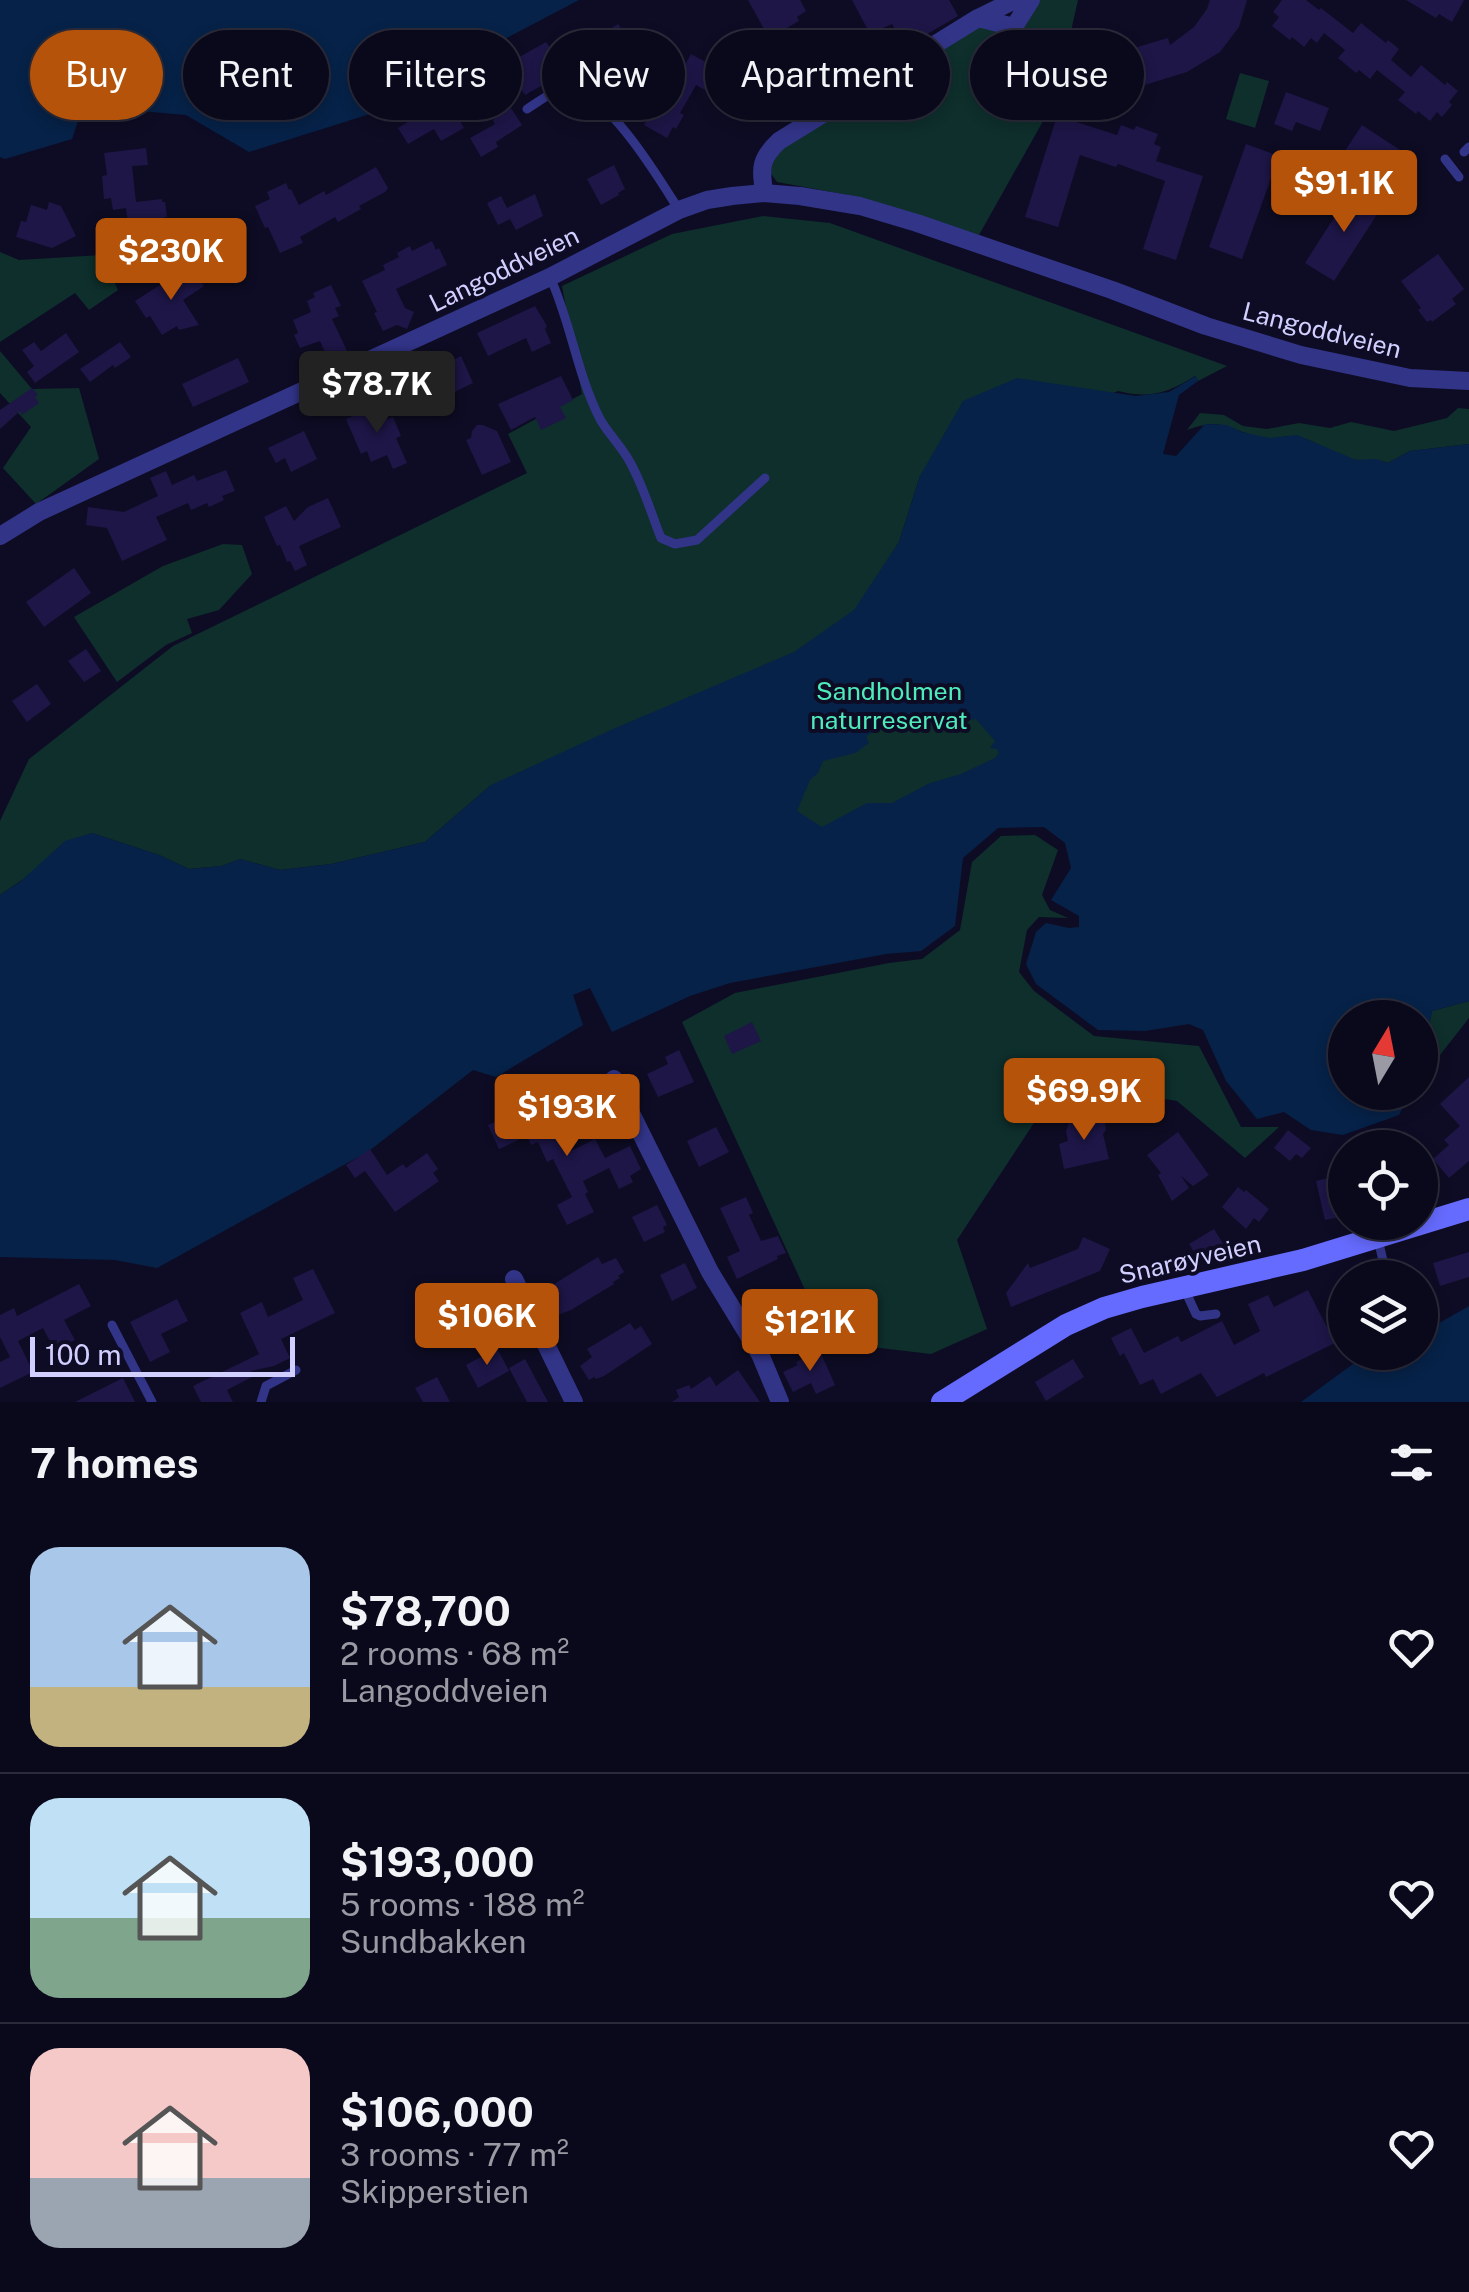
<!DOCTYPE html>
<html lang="en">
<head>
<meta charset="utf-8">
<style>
	:root { --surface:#0a091b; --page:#181728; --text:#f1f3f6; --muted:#999aa3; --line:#2a2a3a; --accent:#b45309 }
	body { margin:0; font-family:"Public Sans",sans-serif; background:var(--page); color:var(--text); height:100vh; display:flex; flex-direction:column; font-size:38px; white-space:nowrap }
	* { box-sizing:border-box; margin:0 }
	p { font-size:32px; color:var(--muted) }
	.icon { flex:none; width:55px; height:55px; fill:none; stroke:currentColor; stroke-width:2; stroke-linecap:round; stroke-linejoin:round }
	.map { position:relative; height:1402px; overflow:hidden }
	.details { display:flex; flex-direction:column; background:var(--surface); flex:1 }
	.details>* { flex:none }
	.hud { position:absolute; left:30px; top:30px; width:1410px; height:90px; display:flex; gap:20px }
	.needle { width:65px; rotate:10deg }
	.controls { position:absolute; left:1328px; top:1000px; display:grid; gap:20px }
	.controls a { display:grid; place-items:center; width:110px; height:110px; border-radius:50%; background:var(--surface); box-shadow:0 5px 15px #0003,0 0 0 2px var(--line); font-size:50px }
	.scale { position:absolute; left:30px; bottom:25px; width:265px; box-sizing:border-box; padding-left:10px; border:5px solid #d1cfff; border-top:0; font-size:28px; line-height:35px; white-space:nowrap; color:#d1cfff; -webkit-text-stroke:8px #0e0c24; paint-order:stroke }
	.price { position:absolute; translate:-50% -85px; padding:0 22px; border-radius:10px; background:var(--accent); color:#fff; font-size:32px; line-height:65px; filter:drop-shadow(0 2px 5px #0008) }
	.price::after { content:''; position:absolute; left:50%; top:60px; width:30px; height:22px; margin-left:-15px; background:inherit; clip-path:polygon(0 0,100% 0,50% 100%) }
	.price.current { background:#222; color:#fff }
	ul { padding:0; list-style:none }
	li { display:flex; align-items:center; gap:30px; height:250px; padding:0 30px }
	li+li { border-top:2px solid var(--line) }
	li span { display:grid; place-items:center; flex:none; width:280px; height:200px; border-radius:30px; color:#555 }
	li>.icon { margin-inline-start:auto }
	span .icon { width:120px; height:120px; fill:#fffc; stroke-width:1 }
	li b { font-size:42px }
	h2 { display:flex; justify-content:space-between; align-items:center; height:120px; padding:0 30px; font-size:42px }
	.pill { padding:0 35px; border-radius:45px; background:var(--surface); box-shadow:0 5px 15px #0003,0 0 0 2px var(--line); font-size:35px; line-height:90px }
	.pill.current { background:var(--accent); color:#fff }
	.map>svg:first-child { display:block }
	.green { fill:#0e2f2c }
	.water { fill:#062248; fill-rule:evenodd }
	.building { fill:#1d1647 }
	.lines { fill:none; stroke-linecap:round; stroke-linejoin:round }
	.lane { stroke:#323488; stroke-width:9 }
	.street { stroke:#323488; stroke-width:18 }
	.secondary { stroke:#666bff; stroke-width:22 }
	.labels { text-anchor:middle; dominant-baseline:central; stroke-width:8; stroke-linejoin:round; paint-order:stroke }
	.street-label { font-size:25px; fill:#d1cfff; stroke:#0e0c24 }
	.park-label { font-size:25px; fill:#4febbb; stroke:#0e0c24 }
</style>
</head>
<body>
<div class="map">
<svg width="1469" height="1402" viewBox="0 0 1469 1402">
	<rect width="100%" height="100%" fill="#0e0c24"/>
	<path class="green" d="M1031,0H1078L1056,98L979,235L859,197L777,182L767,168L779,141L978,18L1014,27Z
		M1240,73L1269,81L1255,128L1226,119Z
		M763,216L830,223L1227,366L1198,381L1195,376C1168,393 1150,399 1118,391L920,476L899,542L855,610L1120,715L702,895L491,785L425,842L331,864L280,870L240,859L222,866L189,869L159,855L92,833L0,895V821L29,759L173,646L527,473L508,434L582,394L562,286L672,234Z
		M0,252L19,260L102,255L118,290L89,310L75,293L0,342Z
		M0,351L32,389L79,388L99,459L36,504L3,468L31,427L0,393Z
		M1458,408L1469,409V444L1410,451L1388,463C1377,459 1369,461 1358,460C1338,458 1319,442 1300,437C1290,434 1280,439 1269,438C1233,436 1230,414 1187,430L1200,413L1224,415L1243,426L1267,429L1299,423L1330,428L1351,422L1394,431L1447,418Z
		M223,544L242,545L252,574L219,610L187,619L192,633L166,645L117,682L74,617L163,566Z
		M1035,835L1058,850L1042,895L1050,910L1068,918L1039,917L1027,930L1019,972L1034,991L1094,1036L1199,1046L1241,1127H1279L1245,1158L1177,1101L1061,1082L957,1240L987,1329L931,1354L829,1342L682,1022L735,993L889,963L922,959L960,930L972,862L1001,836Z
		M1469,1001V1018L1440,1055L1422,1097L1414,1098V1093L1420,1092V1068L1432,1011Z"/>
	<path class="water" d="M0,0H579L499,42L389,108L249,152L186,115L83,106L72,139L5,159L0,157Z
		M1196,376L1198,381L1179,395L1163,454L1176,456L1205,424L1227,425L1242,432L1269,438L1297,435L1356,460L1376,459L1388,463L1410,451L1469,444V1001L1432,1011L1420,1068V1018H1345V1092L1411,1093L1399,1115L1343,1135L1311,1130L1284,1112L1257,1119L1226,1081L1203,1030L1189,1024L1145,1031L1098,1030L1036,984L1026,964L1036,932L1046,923L1069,928L1079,927V916L1051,900L1071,868L1065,843L1044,827L998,828L963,858L955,926L921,951L886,954L730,983L690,996L612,1032L590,988L573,995L583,1025L496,1077L473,1070L369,1151L157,1268L115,1260L0,1257V895L20,882L65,841L92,833L159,855L189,869L222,866L240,859L280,870L331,864L425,842L491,785L613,729L794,652L854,610L899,542L920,476L963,401L1017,378L1136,396L1169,392ZM950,712L958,717L954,722L976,719L995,741L990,748L997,749L999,753L995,758L961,774L930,783L892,803H867L822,827L797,811L810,780L818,773L823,761L855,753L869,743L866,736L879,729C893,733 901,729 914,725C923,722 932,722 941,720L937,716Z
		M1469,1306V1402H1301L1368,1353L1420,1352V1337L1434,1326Z"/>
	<path class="building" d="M748,0H800L806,11L797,17L799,21L769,38Z
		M852,0H949L958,16L905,47L892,24L870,34Z
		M1210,0H1247L1239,27L1220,52L1187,72L1073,107L1070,94L1076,85L1072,72L1101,63L1099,59L1154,42L1168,38L1170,45L1194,27L1207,9Z
		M1282,0H1306L1319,10L1321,8L1353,33L1361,23L1386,43L1388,40L1399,49L1391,60L1411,77L1421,65L1445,85L1447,82L1458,91L1449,102L1452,105L1442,117L1437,112L1430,121L1418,111L1416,114L1398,100L1405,92L1377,70L1370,79L1359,70L1356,73L1338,58L1345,50L1324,33L1317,43L1311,38L1304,47L1292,37L1290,40L1272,26L1279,17L1273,12Z
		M1406,0H1464L1452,22L1439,14L1436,18Z
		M618,24L639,56L603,78L584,46Z
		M743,33L797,63L809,55L819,70L753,115L743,100L775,79L731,55Z
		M546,42L560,62L550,71L555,78L525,95L507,69L518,62L516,59Z
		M691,54L733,77L721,99L696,85L680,113L684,115L676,129L673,127L667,138L644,125L664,89L670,92Z
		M1286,92L1329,108L1320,131L1296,122L1292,131L1274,124Z
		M438,98L442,106L449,102L464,128L441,141L434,129L408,144L398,128L416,117L414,112Z
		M511,108L522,125L496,142L498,147L481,157L470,138L495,124L493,120Z
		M1057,116L1117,135L1121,125L1134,130L1136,126L1158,134L1154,144L1161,147L1156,161L1203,176L1176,260L1143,249L1165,181L1118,164L1116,167L1080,155L1058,227L1025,217Z
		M1362,125L1400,150L1387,171L1364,157L1359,165L1343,154Z
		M1246,144L1279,156L1242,259L1209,247Z
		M146,148L148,165L132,166L136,202L162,199V202H165L167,217H164V220L128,224L126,208L113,210L111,198L104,199L102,176L107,175L104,153Z
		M614,165L625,189L618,193L619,195L601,205L587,179Z
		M376,167L388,188L385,192L359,206L361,209L338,222L335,217L300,237L303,243L280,253L268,227L265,228L255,206L270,199L267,192L286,183L289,190L291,189L299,205L324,191L326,195Z
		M1353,188L1382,207L1334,281L1305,263Z
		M535,194L543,216L516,230L510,219L498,225L487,203L501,196L507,208Z
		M49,202L61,206L76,236L52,248L16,237L21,221L26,222L31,205L47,210Z
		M432,241L436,250L439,248L447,265L396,289L405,308L414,312L407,329L397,325L383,331L374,313L377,312L362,281L385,270L383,265L399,257L397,253L410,246L412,251Z
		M1438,254L1464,289L1452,299L1456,304L1432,322L1431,320L1427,322L1418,310L1421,308L1401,281Z
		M194,271L204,286L183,300L199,325L179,330L177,326L162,335L150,316L146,318L135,301L180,272L184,277Z
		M331,285L341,306L335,308L339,316L332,319L347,351L328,359L320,341L300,348L294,335L298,333L293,320L311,312L307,301L315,297L313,293Z
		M535,306L547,326L545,329L551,343L532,352L526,338L488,356L477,333Z
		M66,333L79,352L35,383L27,372L34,366L22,350L34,342L41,351Z
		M120,342L131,357L115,368L113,365L90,382L80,369Z
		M448,355L451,361L461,356L473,383L438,400L434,394L427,398L424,392L414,397L405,378Z
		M238,358L249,382L193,407L182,384Z
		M561,376L573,400L560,407L566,418L541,430L535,417L511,430L498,404Z
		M32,388L38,395L35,397L39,403L22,415L20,411L0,429V410Z
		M373,408L375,413L383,409L388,419L393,417L401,436L396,438L407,463L393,469L387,455L371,462L367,451L361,454L346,419Z
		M477,425H483L497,431L511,462L482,475L466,440L471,438L472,431Z
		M304,431L317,459L291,472L285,458L276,463L268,448Z
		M226,470L235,491L222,496L224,500L209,507L207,503L191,510L188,503L156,517L167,540L122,561L107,528L86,525L88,507L124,512L158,496L150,478L166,471L172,485L194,475L197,481Z
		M328,498L341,527L299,546L307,565L295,571L290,561L287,562L280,545L277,546L264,517L286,506L294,521L308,507Z
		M74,568L91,593L44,627L26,602Z
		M86,649L101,671L84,682L68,661Z
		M37,684L51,704L27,722L12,701Z
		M752,1022L761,1041L732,1054L724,1036Z
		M679,1050L694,1082L658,1097L647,1074L668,1064L665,1057Z
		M1469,1077V1161L1449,1178L1433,1159L1449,1145L1444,1140L1460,1126L1440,1104Z
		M600,1083L614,1113L610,1115L612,1119L591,1129L579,1104L584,1101L580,1092Z
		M545,1109L558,1136L564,1134L571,1151L595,1139L605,1158L630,1146L641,1169L630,1176L633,1182L619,1189L609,1168L583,1181L588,1192L585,1194L594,1212L567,1225L557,1205L572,1197L553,1159L547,1162L538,1142L531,1145L527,1136L499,1149L488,1125L517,1112L521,1120Z
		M1088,1115L1089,1121L1098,1119L1105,1123L1106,1130L1103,1134L1109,1159L1064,1169L1059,1144L1068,1141L1066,1131L1071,1118Z
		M716,1127L729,1152L699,1167L687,1141Z
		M1288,1130L1311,1148L1302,1158L1296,1154L1290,1161L1274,1148Z
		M1178,1132L1209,1175L1193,1186L1181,1176L1189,1188L1172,1201L1158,1175L1161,1173L1147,1155Z
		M370,1149L387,1175L403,1164L406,1168L427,1153L438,1169L433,1173L439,1181L395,1212L365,1171L355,1178L346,1165Z
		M1345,1174V1216L1325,1220L1316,1181Z
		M1238,1187L1244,1192L1246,1190L1269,1209L1259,1222L1254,1218L1246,1229L1222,1207Z
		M746,1197L753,1213L749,1215L761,1241L778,1236L786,1253L777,1256L778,1259L737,1279L727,1257L740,1251L720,1208Z
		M657,1205L667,1225L663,1227L665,1232L644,1242L632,1217Z
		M1214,1229L1224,1245L1199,1260L1189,1244Z
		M1083,1237L1110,1249L1100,1271L1011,1307L1006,1293L1028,1263L1030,1268L1078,1249Z
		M1469,1252V1277L1440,1286L1433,1263Z
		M598,1257L602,1264L616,1258L624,1272L618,1276L620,1278L613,1282L614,1284L571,1310L558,1315L549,1301L559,1291L554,1284Z
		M685,1263L697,1288L672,1301L660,1275Z
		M313,1269L335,1313L281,1339L290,1358L274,1366L251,1371L254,1376L227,1390L233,1402H201L193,1386L259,1354L240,1313L262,1302L268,1317L303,1300L293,1278Z
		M79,1284L91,1306L64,1320L75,1340L55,1351L43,1328L18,1341L33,1372L0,1388V1362L10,1357L0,1337V1315L14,1308L17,1316Z
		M1308,1290L1335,1343L1266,1377L1264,1373L1217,1397L1201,1373L1161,1394L1153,1379L1140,1385L1124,1353L1120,1356L1111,1338L1131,1328L1144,1353L1178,1336L1181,1342L1222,1321L1234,1345L1260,1331L1248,1304L1268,1295L1274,1307Z
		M177,1299L188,1321L161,1334L170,1352L150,1362L130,1322Z
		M630,1323L635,1330L641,1326L652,1344L604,1376L596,1379L594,1377L589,1380L580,1366L592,1357L587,1349Z
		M497,1348L509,1371L478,1388L466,1365Z
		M820,1351L835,1385L816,1394L811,1383L793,1392L783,1372L798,1365L796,1362Z
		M525,1359L548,1402H527L509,1368Z
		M1073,1359L1084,1377L1046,1401L1035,1382Z
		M738,1370L760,1402H672L679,1397L676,1390L689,1385L691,1389L710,1376L716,1386Z
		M437,1377L450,1402H423L415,1388Z
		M123,1378L135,1402H75Z"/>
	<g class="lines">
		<path class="lane" d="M527,109C540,101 555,88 570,89C607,91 660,180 679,210
			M1464,152L1469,147
			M1445,159L1459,177
			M550,277C571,323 577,374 600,419C609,435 623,448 631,464C644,488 651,513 661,538L675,544L697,540L765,478
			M1378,1239L1387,1278
			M1185,1290L1196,1314L1200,1316L1216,1314
			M112,1325L152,1402
			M261,1402L266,1386L296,1370"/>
		<path class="street" d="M978,18L1014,27L1031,0
			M764,193C761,168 759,160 779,141L978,18L1015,0
			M0,536L39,512L550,277L679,210L707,200L732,196L764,193L800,196L860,206L917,223L1112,290L1206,326L1301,355L1410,378L1469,381
			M614,1079L710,1272L760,1354L780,1402
			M514,1279L574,1402"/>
		<path class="secondary" d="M942,1402L1066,1325L1104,1308L1142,1297L1303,1260L1469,1209"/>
	</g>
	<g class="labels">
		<g class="street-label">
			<text transform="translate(504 269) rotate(-26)">Langoddveien</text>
			<text transform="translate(1322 330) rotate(14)">Langoddveien</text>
			<text transform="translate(1190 1259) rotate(-13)">Snarøyveien</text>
		</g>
		<g class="park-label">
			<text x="889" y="691">Sandholmen<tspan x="889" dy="29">naturreservat</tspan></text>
		</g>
	</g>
</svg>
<div class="controls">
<a><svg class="needle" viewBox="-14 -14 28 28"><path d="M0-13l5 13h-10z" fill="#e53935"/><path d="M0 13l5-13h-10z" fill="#999aa3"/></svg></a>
<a><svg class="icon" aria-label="locate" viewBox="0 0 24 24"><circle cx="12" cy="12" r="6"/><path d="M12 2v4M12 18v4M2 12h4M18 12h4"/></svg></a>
<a><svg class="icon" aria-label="layers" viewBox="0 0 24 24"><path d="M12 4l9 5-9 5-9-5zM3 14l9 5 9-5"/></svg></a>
</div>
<div class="scale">100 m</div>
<b class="price" style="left:1344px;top:235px">$91.1K</b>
<b class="price" style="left:171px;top:303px">$230K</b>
<b class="price current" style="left:377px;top:436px">$78.7K</b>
<b class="price" style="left:1084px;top:1143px">$69.9K</b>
<b class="price" style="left:567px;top:1159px">$193K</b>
<b class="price" style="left:487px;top:1368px">$106K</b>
<b class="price" style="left:810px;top:1374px">$121K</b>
<div class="hud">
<a class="pill current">Buy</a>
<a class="pill">Rent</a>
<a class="pill">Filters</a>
<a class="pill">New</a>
<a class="pill">Apartment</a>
<a class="pill">House</a>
</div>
</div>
<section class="details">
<h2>7 homes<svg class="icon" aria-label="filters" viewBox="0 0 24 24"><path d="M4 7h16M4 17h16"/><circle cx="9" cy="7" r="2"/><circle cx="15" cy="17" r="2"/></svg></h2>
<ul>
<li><span style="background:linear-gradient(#a9c7e8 70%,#c2b280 0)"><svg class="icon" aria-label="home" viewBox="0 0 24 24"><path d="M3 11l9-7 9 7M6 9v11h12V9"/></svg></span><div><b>$78,700</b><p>2 rooms · 68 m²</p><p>Langoddveien</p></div><svg class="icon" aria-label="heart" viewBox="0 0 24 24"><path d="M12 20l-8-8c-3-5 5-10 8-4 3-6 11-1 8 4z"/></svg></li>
<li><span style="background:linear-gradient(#bfe0f5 60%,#7fa58c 0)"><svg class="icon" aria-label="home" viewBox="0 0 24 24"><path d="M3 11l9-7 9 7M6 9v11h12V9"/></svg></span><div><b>$193,000</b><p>5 rooms · 188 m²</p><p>Sundbakken</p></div><svg class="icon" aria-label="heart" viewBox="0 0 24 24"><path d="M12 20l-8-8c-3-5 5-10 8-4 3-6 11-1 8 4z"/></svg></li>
<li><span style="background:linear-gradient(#f6c9c9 65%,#9aa5b1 0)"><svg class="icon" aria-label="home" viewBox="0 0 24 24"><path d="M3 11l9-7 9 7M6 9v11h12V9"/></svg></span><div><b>$106,000</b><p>3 rooms · 77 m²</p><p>Skipperstien</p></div><svg class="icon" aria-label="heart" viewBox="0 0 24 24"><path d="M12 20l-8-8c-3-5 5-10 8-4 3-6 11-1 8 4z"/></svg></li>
</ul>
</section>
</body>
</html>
